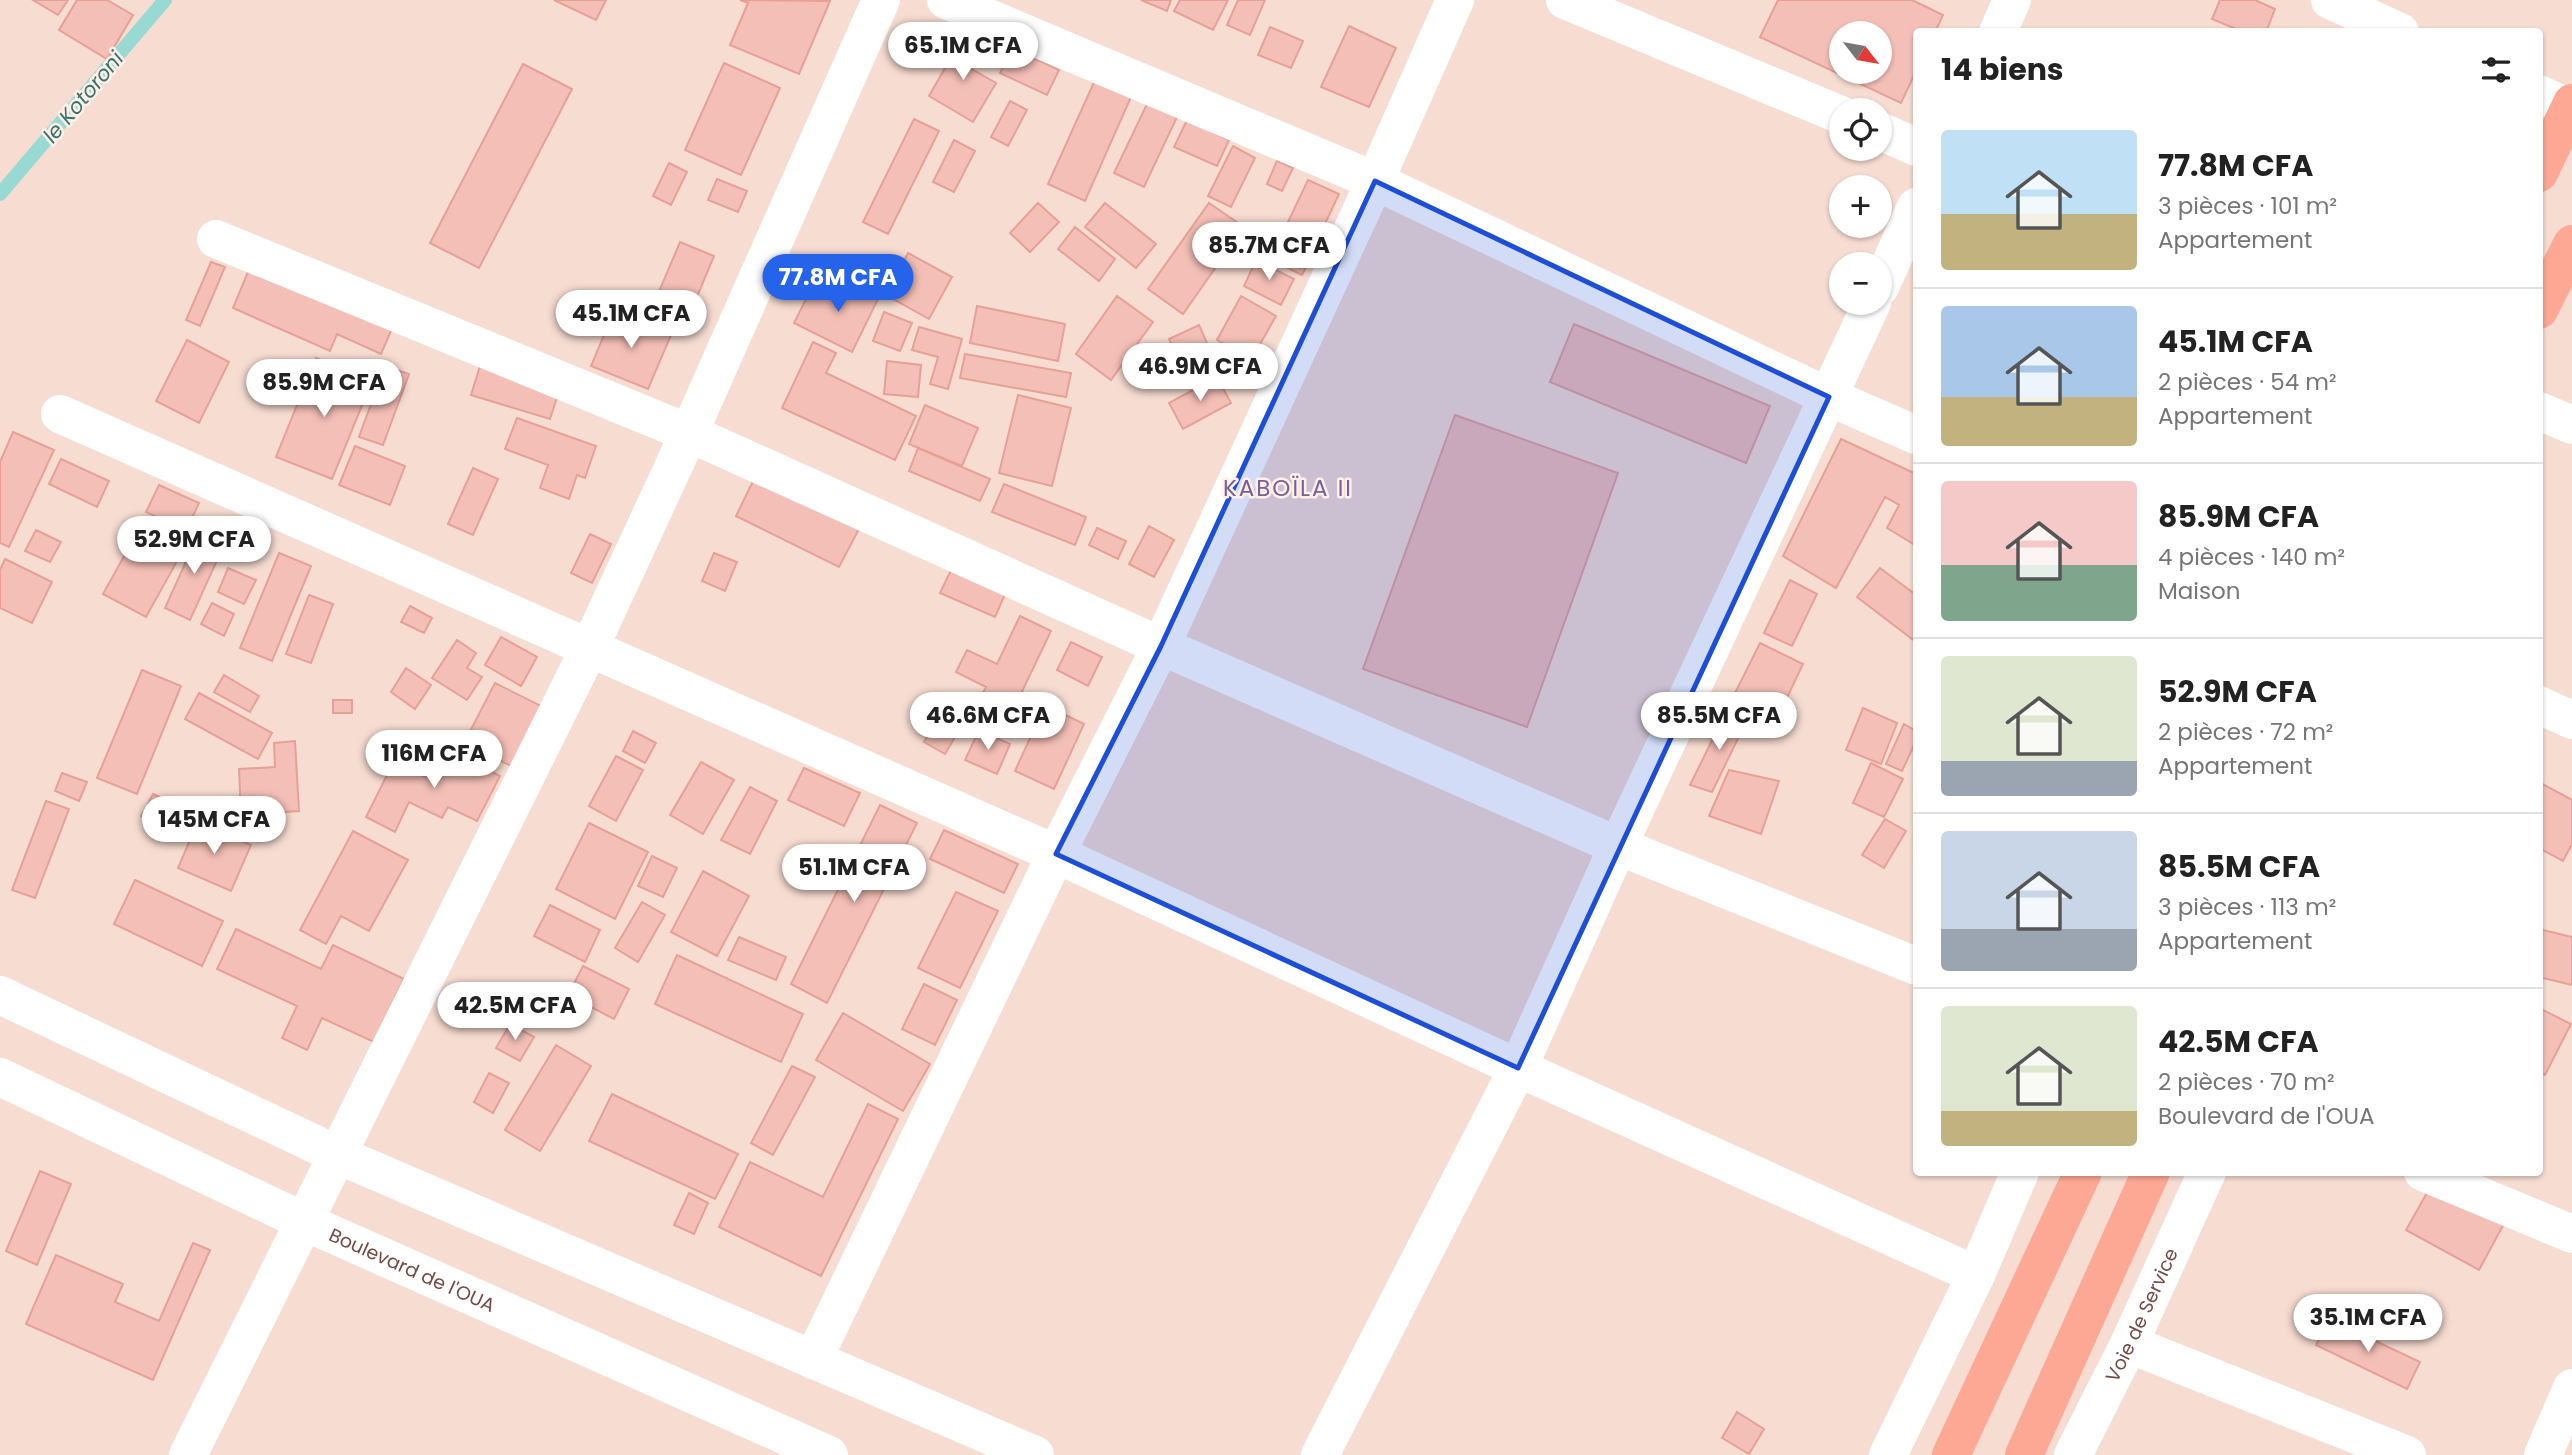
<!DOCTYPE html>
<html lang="fr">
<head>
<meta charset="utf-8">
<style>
	:root { --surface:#fff; --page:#f6f6f6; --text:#222; --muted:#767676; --line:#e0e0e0; --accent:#2563eb }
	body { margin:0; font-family:Poppins,sans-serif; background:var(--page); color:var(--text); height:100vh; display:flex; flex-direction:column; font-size:26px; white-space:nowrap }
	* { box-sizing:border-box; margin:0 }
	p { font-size:23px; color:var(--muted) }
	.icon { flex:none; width:38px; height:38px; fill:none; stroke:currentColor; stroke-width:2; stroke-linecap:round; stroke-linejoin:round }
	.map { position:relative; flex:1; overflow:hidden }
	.details { position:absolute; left:1913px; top:28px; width:630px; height:1148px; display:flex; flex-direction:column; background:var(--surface); border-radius:7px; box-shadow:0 2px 5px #0004 }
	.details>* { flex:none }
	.needle { width:46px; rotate:121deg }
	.fabs { position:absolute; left:1829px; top:21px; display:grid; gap:14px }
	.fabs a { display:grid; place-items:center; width:63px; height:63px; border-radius:50%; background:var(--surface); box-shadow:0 2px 5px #0004; font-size:35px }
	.price { position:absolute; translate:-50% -60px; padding:0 16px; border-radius:24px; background:#fff; color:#222; font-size:23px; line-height:46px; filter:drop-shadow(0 2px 4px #0008) }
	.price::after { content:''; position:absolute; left:50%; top:42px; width:21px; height:16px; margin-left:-10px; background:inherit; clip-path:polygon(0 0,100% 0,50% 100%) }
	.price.on { background:var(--accent); color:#fff }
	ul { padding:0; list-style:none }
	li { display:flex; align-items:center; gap:21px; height:175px; padding:0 28px }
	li+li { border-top:2px solid var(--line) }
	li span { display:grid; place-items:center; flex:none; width:196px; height:140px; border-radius:7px; color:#555 }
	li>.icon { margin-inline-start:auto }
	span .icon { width:84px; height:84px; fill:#fffc; stroke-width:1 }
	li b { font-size:30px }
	h2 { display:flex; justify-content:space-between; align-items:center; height:84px; padding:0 28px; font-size:30px }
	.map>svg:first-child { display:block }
	.residential { fill:#f7dcd1; fill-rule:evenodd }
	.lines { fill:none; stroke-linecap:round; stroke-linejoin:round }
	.stream { stroke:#99d9d3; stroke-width:14 }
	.building { fill:#f4bfb6; stroke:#e7a096; stroke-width:2; fill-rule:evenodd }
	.minor { stroke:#fff; stroke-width:38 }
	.secondary { stroke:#fff; stroke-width:38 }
	.trunk { stroke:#fda894; stroke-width:38 }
	.marked { fill:#1d4ed8; fill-opacity:0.2; stroke:#1d4ed8; stroke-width:5; stroke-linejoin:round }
	.labels { text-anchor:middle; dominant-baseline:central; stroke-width:5; stroke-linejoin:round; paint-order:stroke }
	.street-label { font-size:19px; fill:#754b46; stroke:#ffefe7 }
	.water-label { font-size:21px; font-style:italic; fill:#37746f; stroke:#ffefe7 }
	.quarter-label { font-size:23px; letter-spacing:2px; fill:#786199; stroke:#ffefe7 }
</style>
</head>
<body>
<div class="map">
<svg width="2572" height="1455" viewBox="0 0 2572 1455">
	<rect width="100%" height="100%" fill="#fdeae0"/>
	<path class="residential" d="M0,0H2572V1455H0ZM1916,32H2539V1172H1916ZM1841,33H1880V72H1841ZM1841,110H1880V149H1841ZM1841,187H1880V226H1841ZM1841,264H1880V303H1841Z"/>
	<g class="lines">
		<path class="stream" d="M0,194L165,0"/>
	</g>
	<path class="building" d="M33,0H68L58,15Z
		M77,0H107L133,15L107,59L59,30Z
		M554,0H606L596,20Z
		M740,0L830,1L799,74L730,45L748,3Z
		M1141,0H1171L1167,11Z
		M1180,0H1228L1213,30L1174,11Z
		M1238,0H1265L1250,35L1227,25Z
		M1778,0H1912L1943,15L1935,32H1916V71L1901,103L1760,37ZM1841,33H1880V72H1841Z
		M2220,0H2255L2275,9L2266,32H2243L2212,19Z
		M1349,26L1396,48L1369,107L1321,87Z
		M1270,27L1303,41L1291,68L1258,55Z
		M964,35L983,47L970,68L996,83L973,122L929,96Z
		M1012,48L1059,70L1047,95L1000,73Z
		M724,63L780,88L741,175L685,150Z
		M523,64L572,89L479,268L430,243Z
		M1095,80L1131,97L1085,201L1048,184Z
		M1010,101L1027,110L1008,146L991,137Z
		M1147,104L1177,117L1144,187L1114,173Z
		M914,119L939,131L888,234L863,222Z
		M1187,120L1229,140L1217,166L1174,147Z
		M954,140L975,151L954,192L933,182Z
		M1233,146L1255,158L1231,207L1208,196Z
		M1277,161L1293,168L1282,191L1267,184Z
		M669,163L687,172L671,205L653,196Z
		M717,179L747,191L738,212L708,200Z
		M1308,180L1339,194L1317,241L1286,226Z
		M1038,203L1059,222L1030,252L1010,233Z
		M1105,203L1156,244L1136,268L1085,227Z
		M1209,203L1244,227L1183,314L1148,289Z
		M1075,227L1115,259L1099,281L1058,249Z
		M1282,233L1315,250L1302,275L1269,259Z
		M680,242L714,256L684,328L650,313Z
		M908,253L952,277L929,319L886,295Z
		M1256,260L1294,279L1281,305L1244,286Z
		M211,262L225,267L200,326L186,320Z
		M252,262L394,324L381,354L337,334L330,351L233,308Z
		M842,279L879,297L852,352L794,323L811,289L832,299Z
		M1117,296L1153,322L1111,380L1076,354Z
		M1241,296L1276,316L1251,360L1217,340Z
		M977,306L1065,324L1058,361L970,343Z
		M614,311L671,335L648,389L591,366Z
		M884,312L912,323L900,351L873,341Z
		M1574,324L1770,406L1746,463L1550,382Z
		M1199,325L1217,366L1187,379L1169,339Z
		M919,327L962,339L948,389L930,384L938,357L912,350Z
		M187,340L229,362L199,423L156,401Z
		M813,342L836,353L826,373L916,416L895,460L782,408Z
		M965,354L1071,373L1066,397L960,378Z
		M316,358L372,381L332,479L276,457Z
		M887,361L921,365L918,397L884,394Z
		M481,363L560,388L550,419L471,395Z
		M385,366L409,374L383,445L359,437Z
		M1217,377L1231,403L1183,429L1169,403Z
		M1018,395L1071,408L1052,486L999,473Z
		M925,405L978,428L962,466L909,444Z
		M1455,415L1618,473L1527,727L1363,669Z
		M517,418L596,446L585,478L577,475L569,499L540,488L548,465L505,449Z
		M13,432L54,450L9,547L0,543V462Z
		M1841,439L1916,474V542L1915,545L1887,528L1899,505L1885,497L1836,588L1783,556Z
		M355,446L405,466L390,505L339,485Z
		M918,448L990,479L980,501L909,471Z
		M61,459L109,481L97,507L49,484Z
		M473,468L498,479L473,535L448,524Z
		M755,477L859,529L839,567L736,516Z
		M1004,484L1086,517L1075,545L992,512Z
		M159,485L199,503L186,531L146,512Z
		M143,522L186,545L146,617L103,594Z
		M1149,526L1174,540L1154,577L1129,564Z
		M1097,528L1126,541L1118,559L1089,545Z
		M36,530L61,542L50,562L25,551Z
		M199,533L224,545L190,620L165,608Z
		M590,534L611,544L592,583L571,573Z
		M279,553L311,566L272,661L240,648Z
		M714,553L737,562L725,591L702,581Z
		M5,559L52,582L32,623L0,608V570Z
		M953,566L1007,590L995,617L940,593Z
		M228,568L256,580L244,604L218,592Z
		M1880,568L1916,595V642L1857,597Z
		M1790,580L1817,594L1792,646L1764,633Z
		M309,595L333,604L311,663L286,654Z
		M212,603L234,614L224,636L201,624Z
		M410,606L432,618L424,633L401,622Z
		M1020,616L1051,631L1006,725L975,709L986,687L956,672L967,650L997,664Z
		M501,637L537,657L521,686L485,665Z
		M457,640L476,653L467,668L482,677L467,700L432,678Z
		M1071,642L1102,657L1088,686L1057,670Z
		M1760,643L1803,664L1775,723L1731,701Z
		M406,668L431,685L415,709L391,692Z
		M142,670L181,686L137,794L97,778Z
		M224,675L259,696L250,712L214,692Z
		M495,683L555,713L511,766L464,743Z
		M199,693L272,733L258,759L185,719Z
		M951,698L971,710L945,754L924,742Z
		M333,700H352V713H333Z
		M1045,705L1084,724L1054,789L1015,771Z
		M1863,708L1897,723L1881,764L1846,750Z
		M1727,710L1747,720L1712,792L1690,785Z
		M1904,724L1916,731V741L1902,771L1886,764Z
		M979,730L1010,744L997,774L965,760Z
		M633,731L656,743L645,763L623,751Z
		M295,741L299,811L241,815L239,769L275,767L274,743Z
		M441,746L500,776L477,821L448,807L442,818L409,802L395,832L366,817L394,761L426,777Z
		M616,756L643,770L616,821L589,806Z
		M701,762L734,780L703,834L670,815Z
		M1871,763L1903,779L1884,817L1853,803Z
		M804,768L860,793L844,826L788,800Z
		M1729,770L1779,781L1761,834L1709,816Z
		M62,773L87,782L79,801L55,791Z
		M2539,782L2572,800V844L2563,861L2539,848Z
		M750,787L777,801L750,854L721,840Z
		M153,794L180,807L168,830L141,816Z
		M46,801L69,809L35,898L12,890Z
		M880,805L917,823L827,1003L791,984Z
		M1885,819L1906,831L1884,868L1862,855Z
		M198,821L251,845L231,891L178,868Z
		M589,823L648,852L615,919L556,889Z
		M944,830L1018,864L1004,893L930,859Z
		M353,831L408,860L369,931L341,916L326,944L300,930Z
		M652,856L677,868L663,897L638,886Z
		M703,871L749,896L717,956L671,932Z
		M135,880L223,921L202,966L114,924Z
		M956,892L998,911L960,988L918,968Z
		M642,902L665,915L638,962L615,948Z
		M550,905L600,930L585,962L534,936Z
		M236,929L321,969L333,945L404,979L374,1042L322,1018L307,1050L282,1038L297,1006L217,969Z
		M2539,929L2572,937V985L2539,977Z
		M739,937L786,957L776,980L728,960Z
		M677,955L803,1014L781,1062L655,1004Z
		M583,966L629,989L614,1019L568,995Z
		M924,984L957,1000L935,1045L902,1029Z
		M2539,1008L2571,1024L2545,1075L2539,1072Z
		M843,1013L930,1064L903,1111L816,1060Z
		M510,1024L534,1037L520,1061L496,1048Z
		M556,1045L591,1066L540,1151L505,1130Z
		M792,1066L815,1077L773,1155L751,1143Z
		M489,1073L509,1083L493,1113L474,1102Z
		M612,1094L738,1154L715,1199L589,1141Z
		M868,1104L898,1119L821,1276L719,1227L750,1162L823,1197Z
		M40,1171L71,1184L37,1265L6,1251Z
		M2434,1180L2506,1220L2479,1270L2406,1230Z
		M689,1193L708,1203L694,1234L674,1225Z
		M193,1243L210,1250L153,1380L26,1324L56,1255L123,1284L115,1302L159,1321Z
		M2329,1319L2420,1362L2407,1389L2316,1345Z
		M1737,1412L1764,1429L1749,1454L1722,1438Z"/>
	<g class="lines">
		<path class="minor" d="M946,0L1375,181L1829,397L1916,435
			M1565,0L1841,115
			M2330,0L2400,32
			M1998,32L2012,0
			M2539,94L2570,108
			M1880,131L1916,147
			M216,239L689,433L1161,646L1618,846L1916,966
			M1880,287L1916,207
			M2539,411L2572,425
			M60,414L1056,854L1518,1068L1976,1275
			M2539,705L2572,720
			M2423,1172L2572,1234
			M2129,1344L2407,1455
			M813,1360L1056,854L1161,646L1375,181L1455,0
			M188,1455L590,647L689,433L881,0
			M1320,1455L1518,1068L1618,846L1872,303
			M2543,1455L2572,1388"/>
		<g class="secondary">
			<path d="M0,995L338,1155L1035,1455"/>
			<path id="s1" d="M0,1077L305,1222L829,1455"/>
			<path d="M1888,1455L1976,1275L2020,1172"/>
			<path id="s2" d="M2073,1455L2129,1344L2207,1172"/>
		</g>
		<path class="trunk" d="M2539,173L2572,103
			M2539,310L2572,244
			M1951,1455L2083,1172
			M2024,1455L2151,1172"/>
	</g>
	<path class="marked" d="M1375,181L1829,397L1518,1068L1056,854L1161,646Z"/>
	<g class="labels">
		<g class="street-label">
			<text stroke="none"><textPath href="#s1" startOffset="455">Boulevard de l'OUA</textPath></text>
			<text stroke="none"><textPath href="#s2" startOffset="156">Voie de Service</textPath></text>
		</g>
		<g class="water-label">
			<text transform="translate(83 97) rotate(-50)">le Kotoroni</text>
		</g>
		<g class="quarter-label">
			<text x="1288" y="488">KABOÏLA II</text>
		</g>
	</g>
</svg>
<div class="fabs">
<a><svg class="needle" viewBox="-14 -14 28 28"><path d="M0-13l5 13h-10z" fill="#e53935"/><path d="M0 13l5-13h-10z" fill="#767676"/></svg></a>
<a><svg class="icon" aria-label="locate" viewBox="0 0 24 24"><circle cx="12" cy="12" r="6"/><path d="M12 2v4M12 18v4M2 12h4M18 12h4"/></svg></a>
<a>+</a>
<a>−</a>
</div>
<b class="price" style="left:963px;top:82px">65.1M CFA</b>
<b class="price" style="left:1269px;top:282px">85.7M CFA</b>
<b class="price on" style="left:838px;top:314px">77.8M CFA</b>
<b class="price" style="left:631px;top:350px">45.1M CFA</b>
<b class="price" style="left:1200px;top:403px">46.9M CFA</b>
<b class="price" style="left:324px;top:419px">85.9M CFA</b>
<b class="price" style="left:194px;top:576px">52.9M CFA</b>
<b class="price" style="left:988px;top:752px">46.6M CFA</b>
<b class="price" style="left:1719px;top:752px">85.5M CFA</b>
<b class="price" style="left:434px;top:790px">116M CFA</b>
<b class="price" style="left:214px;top:856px">145M CFA</b>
<b class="price" style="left:854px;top:904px">51.1M CFA</b>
<b class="price" style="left:515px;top:1042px">42.5M CFA</b>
<b class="price" style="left:2368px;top:1354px">35.1M CFA</b>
<section class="details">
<h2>14 biens<svg class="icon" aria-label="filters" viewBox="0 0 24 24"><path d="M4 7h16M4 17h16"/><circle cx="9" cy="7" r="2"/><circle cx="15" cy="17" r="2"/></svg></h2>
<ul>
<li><span style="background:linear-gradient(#bfe0f5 60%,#c2b280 0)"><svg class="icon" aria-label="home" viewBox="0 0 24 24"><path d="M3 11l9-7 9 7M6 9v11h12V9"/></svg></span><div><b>77.8M CFA</b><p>3 pièces · 101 m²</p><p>Appartement</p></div></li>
<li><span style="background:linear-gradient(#a9c7e8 65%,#c2b280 0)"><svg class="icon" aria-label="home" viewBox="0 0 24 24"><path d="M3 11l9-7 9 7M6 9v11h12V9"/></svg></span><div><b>45.1M CFA</b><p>2 pièces · 54 m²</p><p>Appartement</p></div></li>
<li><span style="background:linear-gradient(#f6c9c9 60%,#7fa58c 0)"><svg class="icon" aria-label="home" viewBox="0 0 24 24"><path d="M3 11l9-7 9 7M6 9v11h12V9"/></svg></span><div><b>85.9M CFA</b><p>4 pièces · 140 m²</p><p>Maison</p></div></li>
<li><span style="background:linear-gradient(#dfe7d0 75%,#9aa5b1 0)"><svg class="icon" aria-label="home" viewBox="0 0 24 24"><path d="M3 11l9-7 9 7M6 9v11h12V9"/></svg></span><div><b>52.9M CFA</b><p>2 pièces · 72 m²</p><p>Appartement</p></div></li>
<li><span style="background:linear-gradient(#c9d6e8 70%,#9aa5b1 0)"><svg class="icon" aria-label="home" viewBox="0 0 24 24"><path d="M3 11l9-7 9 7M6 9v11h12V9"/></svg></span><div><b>85.5M CFA</b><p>3 pièces · 113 m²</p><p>Appartement</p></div></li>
<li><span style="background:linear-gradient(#dfe7d0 75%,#c2b280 0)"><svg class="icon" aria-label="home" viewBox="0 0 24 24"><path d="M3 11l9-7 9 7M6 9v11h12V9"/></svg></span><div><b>42.5M CFA</b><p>2 pièces · 70 m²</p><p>Boulevard de l'OUA</p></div></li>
</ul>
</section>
</div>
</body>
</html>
